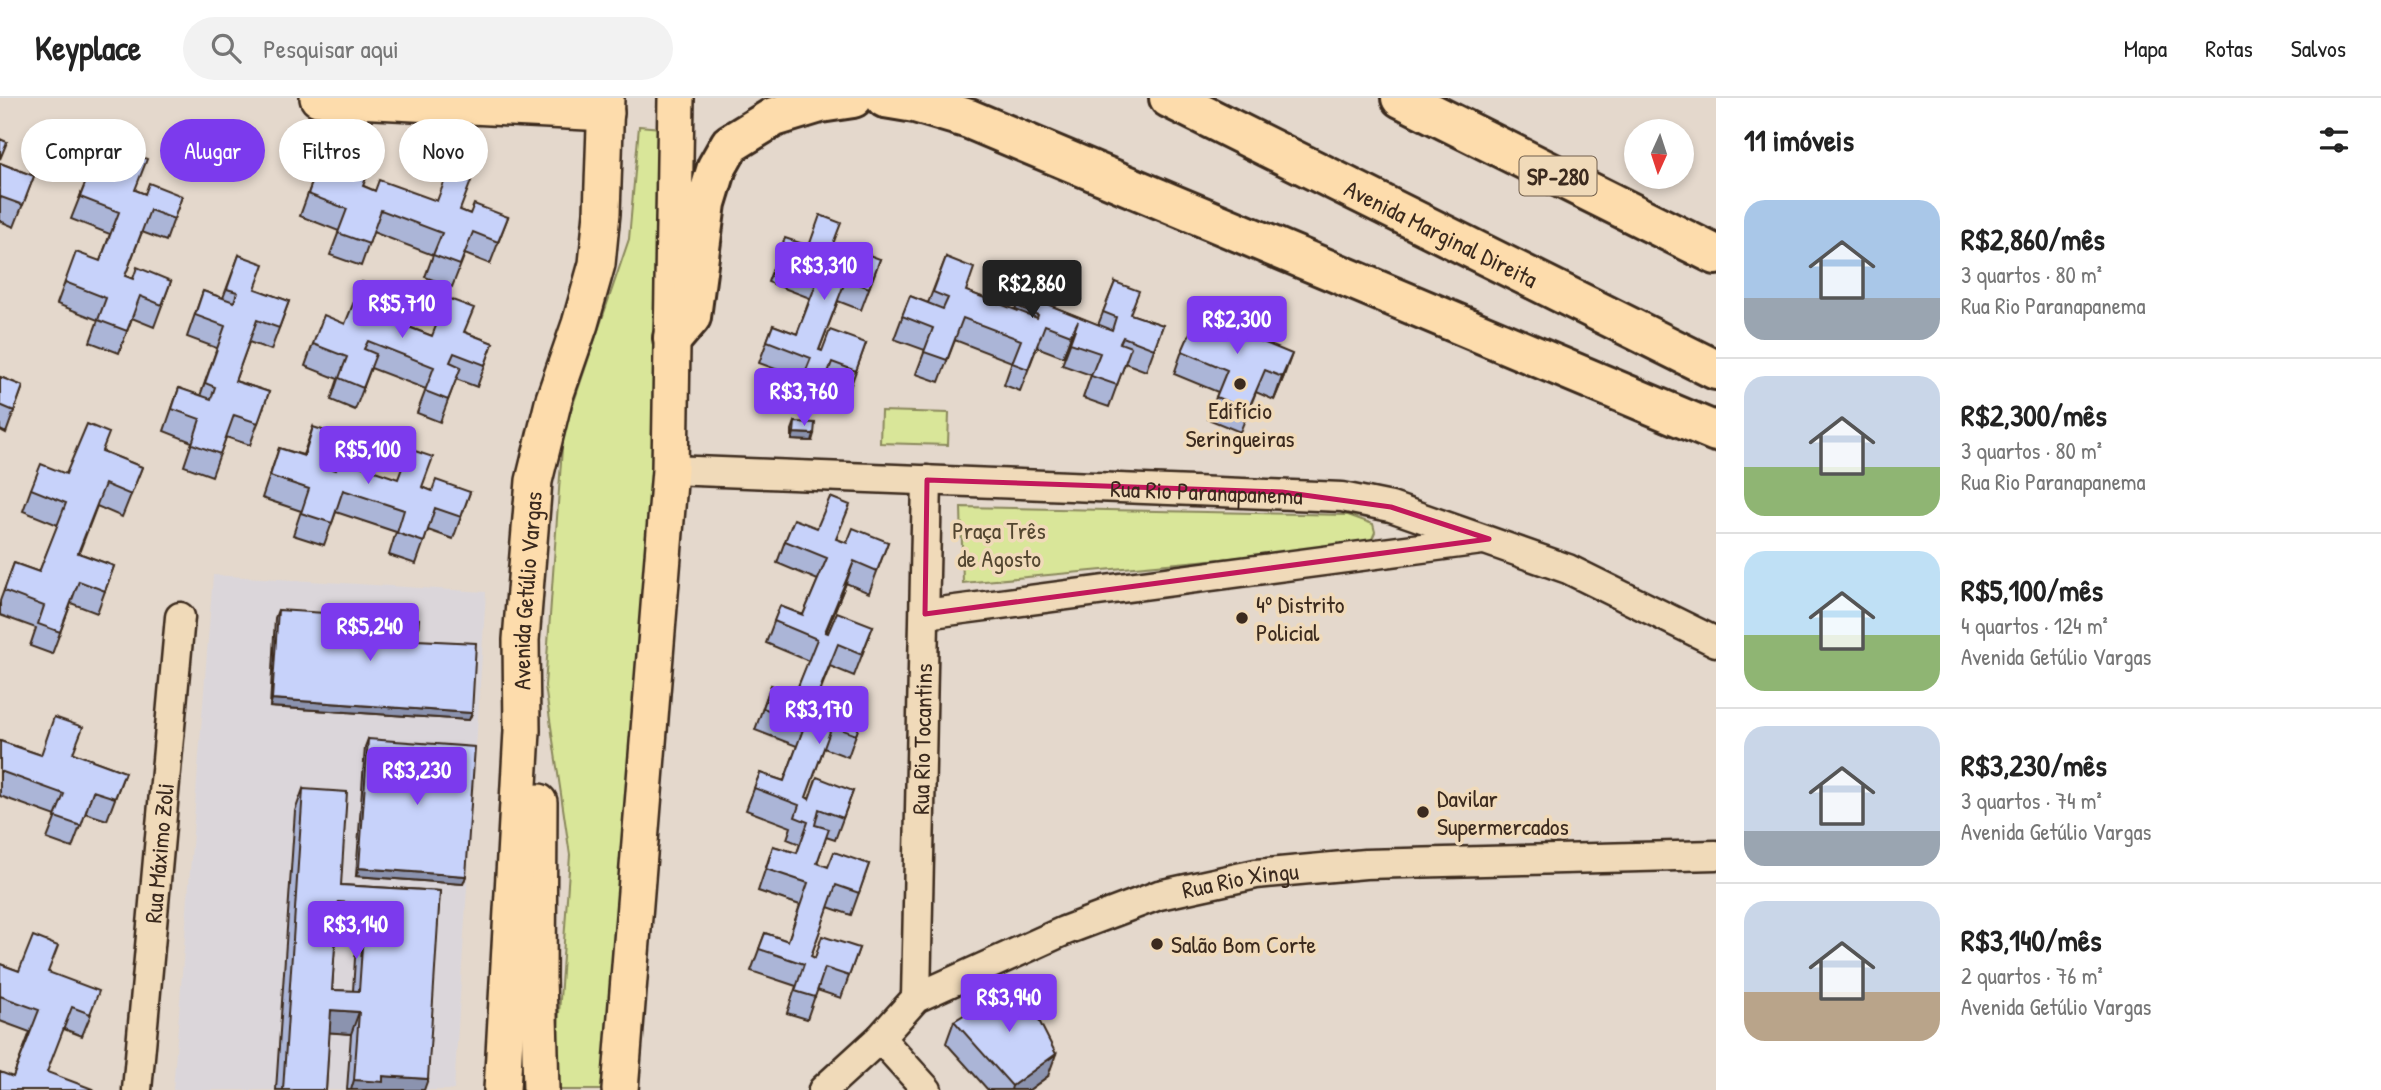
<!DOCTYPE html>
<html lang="pt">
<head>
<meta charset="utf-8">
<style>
	:root { --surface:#fff; --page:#f2f2f2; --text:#222; --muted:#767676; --line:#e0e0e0; --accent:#7c3aed }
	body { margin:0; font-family:"Patrick Hand",sans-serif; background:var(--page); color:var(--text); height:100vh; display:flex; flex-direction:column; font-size:26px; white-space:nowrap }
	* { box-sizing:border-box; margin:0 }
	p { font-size:23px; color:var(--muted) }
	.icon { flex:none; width:38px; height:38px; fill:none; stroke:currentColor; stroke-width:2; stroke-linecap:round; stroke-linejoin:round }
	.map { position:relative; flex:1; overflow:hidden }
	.side { display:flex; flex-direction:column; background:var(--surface); width:665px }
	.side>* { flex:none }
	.banner { position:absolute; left:21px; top:21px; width:665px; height:63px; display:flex; gap:14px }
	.needle { width:46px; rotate:183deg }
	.controls { position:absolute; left:1624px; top:21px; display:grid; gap:14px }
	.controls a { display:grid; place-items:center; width:70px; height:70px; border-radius:50%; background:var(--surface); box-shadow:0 4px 10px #0003; font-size:35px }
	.price { position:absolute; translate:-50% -60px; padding:0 16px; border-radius:7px; background:var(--accent); color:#fff; font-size:23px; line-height:46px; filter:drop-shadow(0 2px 4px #0008) }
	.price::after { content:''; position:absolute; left:50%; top:42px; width:21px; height:16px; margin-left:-10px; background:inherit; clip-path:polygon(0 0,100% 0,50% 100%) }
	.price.active { background:#222; color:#fff }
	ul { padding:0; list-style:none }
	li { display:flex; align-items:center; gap:21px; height:175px; padding:0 28px }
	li+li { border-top:2px solid var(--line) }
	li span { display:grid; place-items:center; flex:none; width:196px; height:140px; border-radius:21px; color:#555 }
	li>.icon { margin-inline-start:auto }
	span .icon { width:84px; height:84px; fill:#fffc; stroke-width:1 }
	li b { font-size:30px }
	h2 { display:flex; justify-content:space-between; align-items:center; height:84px; padding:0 28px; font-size:30px }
	.chip { padding:0 24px; border-radius:32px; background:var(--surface); box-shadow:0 4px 10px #0003; font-size:24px; line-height:63px }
	.chip.active { background:var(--accent); color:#fff }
	header { display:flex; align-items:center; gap:42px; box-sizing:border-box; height:98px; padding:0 35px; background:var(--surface); border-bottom:2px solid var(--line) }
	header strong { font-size:33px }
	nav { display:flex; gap:38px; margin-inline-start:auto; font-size:24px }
	.search { width:490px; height:63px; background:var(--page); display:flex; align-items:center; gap:18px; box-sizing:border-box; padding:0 24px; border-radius:38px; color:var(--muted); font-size:26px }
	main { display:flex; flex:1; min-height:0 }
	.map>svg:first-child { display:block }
	.built { fill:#dbd6da }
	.green { fill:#d9e699; stroke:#8a885c; stroke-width:2 }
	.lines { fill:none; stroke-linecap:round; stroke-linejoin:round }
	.minor-casing { stroke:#3b2a1e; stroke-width:33 }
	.major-casing { stroke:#3b2a1e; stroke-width:40 }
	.highway-casing { stroke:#3b2a1e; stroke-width:44 }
	.minor { stroke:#f0dab9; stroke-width:28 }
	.major { stroke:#fddcac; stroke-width:35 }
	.highway { stroke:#fddcac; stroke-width:38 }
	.wall { fill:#abb5d7; stroke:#3b2a1e; stroke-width:2; fill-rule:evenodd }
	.shaded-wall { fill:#8b93af; stroke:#3b2a1e; stroke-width:2 }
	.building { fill:#c7d2fa; stroke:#3b2a1e; stroke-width:2; fill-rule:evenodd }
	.marked { fill:none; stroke:#c2185b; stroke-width:5; stroke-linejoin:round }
	.poi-dot { fill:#3b2a1e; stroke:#f0dab9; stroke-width:2.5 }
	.labels { text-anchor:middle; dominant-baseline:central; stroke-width:7; stroke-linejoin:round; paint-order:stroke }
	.shield { fill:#f0dab9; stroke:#715f4c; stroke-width:2 }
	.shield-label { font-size:23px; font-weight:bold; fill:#3b2a1e }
	.street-label { font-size:24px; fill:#3b2a1e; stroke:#f0dab9 }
	.poi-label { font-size:24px; fill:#3b2a1e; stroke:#f0dab9; text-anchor:start }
	.park-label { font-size:24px; fill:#534630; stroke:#f0dab9 }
</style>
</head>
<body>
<header>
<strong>Keyplace</strong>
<div class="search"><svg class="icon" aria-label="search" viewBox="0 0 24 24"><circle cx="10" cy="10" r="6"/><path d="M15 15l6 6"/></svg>Pesquisar aqui</div>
<nav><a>Mapa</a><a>Rotas</a><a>Salvos</a></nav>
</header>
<main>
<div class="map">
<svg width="1716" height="992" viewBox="0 0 1716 992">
	<rect width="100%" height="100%" fill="#e4d8cc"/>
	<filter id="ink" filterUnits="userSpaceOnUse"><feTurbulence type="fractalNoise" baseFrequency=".0143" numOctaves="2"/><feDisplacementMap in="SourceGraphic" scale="14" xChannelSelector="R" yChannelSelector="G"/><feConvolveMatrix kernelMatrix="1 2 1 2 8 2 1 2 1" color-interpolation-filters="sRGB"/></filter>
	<g filter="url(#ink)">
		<path class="built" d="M213,477L486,494L454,992H173Z"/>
		<path class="green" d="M639,28L661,30L651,453L607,992H556L554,988L570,757L545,588L563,336L629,141Z
			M881,313L949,315L948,347L880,345Z
			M961,409L1348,417L1373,426L1375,434L1372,441L1360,448L963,485Z"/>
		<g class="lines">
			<g class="minor-casing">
				<g id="minor">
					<path id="s1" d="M670,372L1342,399L1391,409L1568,471L1716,544"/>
					<path d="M925,516L1482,442"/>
					<path id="s2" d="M916,900L927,382"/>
					<path d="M880,940L927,992"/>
					<path id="s3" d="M137,992L180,519"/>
					<path id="s4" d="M823,992L880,940L916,900L1064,833L1159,797L1256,776L1365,766L1716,757"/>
				</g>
			</g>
			<g class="major-casing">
				<g id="major">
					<path d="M318,0L606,15"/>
					<path d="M539,704L538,880L541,992"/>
					<path id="s5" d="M502,992L522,633L521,542L534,383L554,301L580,226L597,166L602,115L606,0"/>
					<path d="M620,992L670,372L676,0"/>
				</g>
			</g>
			<g class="highway-casing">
				<g id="highway">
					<path d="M885,0L915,5L969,21L1716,334"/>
					<path id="s6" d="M1169,0L1716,272"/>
					<path d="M1401,0L1716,157"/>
					<path d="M673,240L691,219L706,105L717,69L730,46L774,19L820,5L853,0"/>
				</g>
			</g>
			<use href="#minor" class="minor"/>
			<use href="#major" class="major"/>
			<use href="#highway" class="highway"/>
		</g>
		<path class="wall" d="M0,65L34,78L14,129L0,123Z
			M318,68L375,93L460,112L470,116L508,119L490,166L465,156L452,189L425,179L433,157L373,134L361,168L330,157L339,133L300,118Z
			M90,73L145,96L182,98L166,143L142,134L125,178L133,181L171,183L154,229L132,220L119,255L90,244L98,222L57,206L65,184L100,163L110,136L71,121Z
			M239,157L255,191L289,203L271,252L249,244L235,283L269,294L250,347L226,339L212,378L184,368L192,344L164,333L179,290L200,298L217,250L187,239L203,193L223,200Z
			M828,159L839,163L880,161L861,212L838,203L819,252L822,253L866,245L848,295L824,286L813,315L793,307L803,281L759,265L773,227L797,236L810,200L768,184L776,162Z
			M946,159L966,193L1015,212L1031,173L1049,207L1098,227L1115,184L1130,216L1163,227L1146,273L1125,265L1109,309L1083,300L1091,277L1062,267L1070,246L1063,259L1037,249L1020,293L1004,287L1012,264L955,242L939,284L916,276L925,252L894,241L910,198L928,205Z
			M383,219L432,238L465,234L493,245L477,289L456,281L440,324L417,315L426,291L371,270L355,312L331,302L338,281L305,268L313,246L345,226Z
			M1243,236L1284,278L1274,302L1256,294L1240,334L1208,321L1218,294L1174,276L1182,253L1217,237Z
			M0,279L23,288L6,335L0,332Z
			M795,324L812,343L792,342V332Z
			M313,329L324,368L336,372L422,389L432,393L470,394L453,441L428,432L416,466L389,457L396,434L336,414L324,447L293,437L301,413L262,400L279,350L303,357Z
			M102,353L142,369L122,419L97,408L79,455L114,468L97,515L71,505L52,556L30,548L36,530L0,517V503L14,465L39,474L58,427L23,413L31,391L66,376Z
			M837,441L847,445L888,444L869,495L846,485L826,534L828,535L873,528L854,578L830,568L815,606L825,611L866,608L848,659L824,650L806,699L809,701L853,693L835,742L826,739L817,765L828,769L869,766L851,817L828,809L811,858L814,860L859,850L841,900L817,892L807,921L787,915L796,888L751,873L765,835L788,843L800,807L758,793L773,748L797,755L800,746L787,741L791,729L746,712L760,675L784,683L797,648L755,632L771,587L795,596L809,563L766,545L780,508L803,517L818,482L777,465L785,443Z
			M278,512L417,542L472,615L469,622L270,609L275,520Z
			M368,641L466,778L463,786L356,778L365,649Z
			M0,643L41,657L73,655L125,674L107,722L85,715L72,750L47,741L56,718L0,698Z
			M303,691L341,787L440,793L424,992H347L351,936L329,934L326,992H276L295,713ZM336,827L357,828L353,893L332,892Z
			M0,866L19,873L49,874L91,916L82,938L64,931L13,979L30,934L0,923Z
			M954,923L1048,978L1029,992H988L946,945Z"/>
		<path class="shaded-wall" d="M1078,223L1070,245L1063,259L1071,237Z
			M1292,256L1284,278L1274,302L1282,279Z
			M794,335L814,336L812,343L792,342Z
			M854,463L846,485L817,556L825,534Z
			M272,601L472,615L469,622L270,609Z
			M359,770L466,778L463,786L356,778Z
			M338,804L365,806L357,828L330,827Z
			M331,912L359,914L351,936L323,934Z
			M1056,956L1048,978L1029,992H1011L1012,988Z
			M383,978L428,981L424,992H351L354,982Z"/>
		<path class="building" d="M0,41L7,44L0,61Z
			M353,49L375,57L363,88L375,93L379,82L437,103L448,74L471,83L460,112L470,116L474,106L508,119L498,144L473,134L460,167L433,157L442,135L381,112L369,146L338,135L347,111L308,96L318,68L343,77Z
			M125,53L147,61L135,92L145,96L149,85L182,98L174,121L150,112L125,178L133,181L137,169L171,183L162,207L140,198L127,233L98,222L106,200L65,184L76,154L100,163L119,114L80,99L90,73L114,82Z
			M0,65L34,78L23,107L1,99L0,102Z
			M820,117L841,125L828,159L839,163L845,148L880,161L869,190L846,181L819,252L822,253L830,232L866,245L856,273L832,264L821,293L801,285L811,260L767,243L773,227L797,236L819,178L776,162L785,140L809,148Z
			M239,157L264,166L255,191L289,203L279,230L257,222L235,283L269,294L258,325L234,317L220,356L192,346L200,321L172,311L179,290L211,301L215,289L205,285L225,228L195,217L203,193L234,204L237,194L227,191Z
			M946,159L974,170L966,193L1037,220L1038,217L1017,208L1031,173L1058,183L1049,207L1112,232L1116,219L1103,214L1115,184L1139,193L1130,216L1163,227L1154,251L1123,239L1120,245L1131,249L1117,287L1091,278L1100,255L1070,245L1078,223L1071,237L1045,227L1028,271L1012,265L1021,242L963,220L947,262L924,254L933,230L902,218L910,198L943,211L948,200L933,194Z
			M362,184L392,196L382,219L432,238L447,200L474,210L464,234L493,245L485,267L454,255L450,264L461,269L448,302L425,293L434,269L368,243L364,251L376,256L363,290L339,280L347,259L313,246L324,217L345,226Z
			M1231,203L1252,212L1241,235L1292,256L1282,279L1265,272L1248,312L1216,299L1227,272L1182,253L1193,228L1217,237Z
			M0,279L23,288L14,313L0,307Z
			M795,324L815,325L814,336L794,335Z
			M87,326L109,335L102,353L142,369L131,397L105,386L78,455L114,468L105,493L79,483L60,534L38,526L44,508L4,493L14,465L39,474L66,405L31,391L41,366L66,376Z
			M313,329L335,336L324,368L336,372L340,361L398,381L409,351L433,359L422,389L432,393L436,382L470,394L461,419L435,410L424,444L397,435L404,412L343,392L332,425L301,415L309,391L270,378L279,350L304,358Z
			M830,399L850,407L836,441L847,445L853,430L888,444L877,473L854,463L825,534L828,535L837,514L873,528L862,556L838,546L814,606L825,611L831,595L866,608L856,637L832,628L806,699L809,701L817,679L853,693L843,720L819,711L815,727L829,731L817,765L828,769L834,754L869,766L859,795L836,787L811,858L815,860L822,838L859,850L849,878L825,870L815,899L795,893L804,866L759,851L765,835L788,843L808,785L766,771L773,748L797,755L808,724L795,719L799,707L754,690L760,675L784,683L805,626L763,610L771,587L795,596L817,541L774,523L780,508L803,517L827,460L785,443L794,421L817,430Z
			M278,512L419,521L417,542L476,545L472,615L272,601Z
			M54,619L83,629L73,655L125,674L115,700L93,693L81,728L55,719L64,696L0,673V643L41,657Z
			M368,641L475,649L466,778L359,770Z
			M303,691L347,694L341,787L440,793L428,981L383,978V984L354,982L359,914L331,912L326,992H283ZM338,804L365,806L359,893L332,892Z
			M33,838L58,848L48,874L99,893L90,916L72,909L47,974L95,992H0V974L13,979L39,912L0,898V866L19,873Z
			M1019,883L1056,956L1012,988L954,923Z"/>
	</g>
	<path class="marked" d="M927,382L1282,394L1391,409L1489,441L925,516Z"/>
	<g class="poi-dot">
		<circle cx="1240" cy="286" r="7"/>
		<circle cx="1242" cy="520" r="7"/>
		<circle cx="1423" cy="714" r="7"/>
		<circle cx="1157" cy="846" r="7"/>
	</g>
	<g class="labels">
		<rect class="shield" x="1519.5" y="58.5" width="77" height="39" rx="5"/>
		<g class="shield-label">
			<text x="1558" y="78">SP-280</text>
		</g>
		<g class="street-label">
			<text stroke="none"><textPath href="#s6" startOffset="304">Avenida Marginal Direita</textPath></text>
			<text stroke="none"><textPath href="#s1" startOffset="537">Rua Rio Paranapanema</textPath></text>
			<text stroke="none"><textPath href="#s5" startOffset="500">Avenida Getúlio Vargas</textPath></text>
			<text stroke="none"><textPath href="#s2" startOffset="259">Rua Rio Tocantins</textPath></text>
			<text stroke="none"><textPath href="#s3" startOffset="238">Rua Máximo Zoli</textPath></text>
			<text stroke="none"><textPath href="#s4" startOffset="478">Rua Rio Xingu</textPath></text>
		</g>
		<g class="poi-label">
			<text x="1240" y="312" text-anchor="middle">Edifício<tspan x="1240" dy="28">Seringueiras</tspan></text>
			<text x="1256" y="506">4º Distrito<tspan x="1256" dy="28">Policial</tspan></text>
			<text x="1437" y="700">Davilar<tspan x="1437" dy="28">Supermercados</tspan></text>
			<text x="1171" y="846">Salão Bom Corte</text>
		</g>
		<g class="park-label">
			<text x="999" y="432">Praça Três<tspan x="999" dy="28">de Agosto</tspan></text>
		</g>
	</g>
</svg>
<div class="controls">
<a><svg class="needle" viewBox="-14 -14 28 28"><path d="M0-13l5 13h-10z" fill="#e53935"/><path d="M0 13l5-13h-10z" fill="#767676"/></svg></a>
</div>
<b class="price" style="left:824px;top:204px">R$3,310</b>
<b class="price active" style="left:1032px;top:222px">R$2,860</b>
<b class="price" style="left:402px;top:242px">R$5,710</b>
<b class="price" style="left:1237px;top:258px">R$2,300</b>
<b class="price" style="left:804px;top:330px">R$3,760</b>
<b class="price" style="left:368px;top:388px">R$5,100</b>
<b class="price" style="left:370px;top:565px">R$5,240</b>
<b class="price" style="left:819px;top:648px">R$3,170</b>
<b class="price" style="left:417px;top:709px">R$3,230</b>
<b class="price" style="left:356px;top:863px">R$3,140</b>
<b class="price" style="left:1009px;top:936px">R$3,940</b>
<div class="banner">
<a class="chip">Comprar</a>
<a class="chip active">Alugar</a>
<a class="chip">Filtros</a>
<a class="chip">Novo</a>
</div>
</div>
<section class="side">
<h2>11 imóveis<svg class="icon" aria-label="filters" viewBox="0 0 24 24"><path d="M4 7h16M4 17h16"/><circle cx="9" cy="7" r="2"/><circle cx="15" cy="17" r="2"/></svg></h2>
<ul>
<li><span style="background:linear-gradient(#a9c7e8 70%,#9aa5b1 0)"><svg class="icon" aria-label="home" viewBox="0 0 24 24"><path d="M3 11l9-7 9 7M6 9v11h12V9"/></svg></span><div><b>R$2,860/mês</b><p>3 quartos · 80 m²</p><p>Rua Rio Paranapanema</p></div></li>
<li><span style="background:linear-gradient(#c9d6e8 65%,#8fb573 0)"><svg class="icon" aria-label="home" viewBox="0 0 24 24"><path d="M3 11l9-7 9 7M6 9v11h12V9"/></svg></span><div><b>R$2,300/mês</b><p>3 quartos · 80 m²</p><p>Rua Rio Paranapanema</p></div></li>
<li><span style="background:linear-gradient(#bfe0f5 60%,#8fb573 0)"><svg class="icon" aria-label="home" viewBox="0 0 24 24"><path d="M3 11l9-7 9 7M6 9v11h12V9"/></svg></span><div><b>R$5,100/mês</b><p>4 quartos · 124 m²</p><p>Avenida Getúlio Vargas</p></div></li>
<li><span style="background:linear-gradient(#c9d6e8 75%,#9aa5b1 0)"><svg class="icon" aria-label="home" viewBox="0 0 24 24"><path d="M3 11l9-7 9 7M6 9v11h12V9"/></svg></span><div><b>R$3,230/mês</b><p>3 quartos · 74 m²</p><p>Avenida Getúlio Vargas</p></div></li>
<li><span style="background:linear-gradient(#c9d6e8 65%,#b9a48a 0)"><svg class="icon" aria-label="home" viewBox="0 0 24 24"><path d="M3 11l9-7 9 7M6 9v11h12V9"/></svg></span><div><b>R$3,140/mês</b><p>2 quartos · 76 m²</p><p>Avenida Getúlio Vargas</p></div></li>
</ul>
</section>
</main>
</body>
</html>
